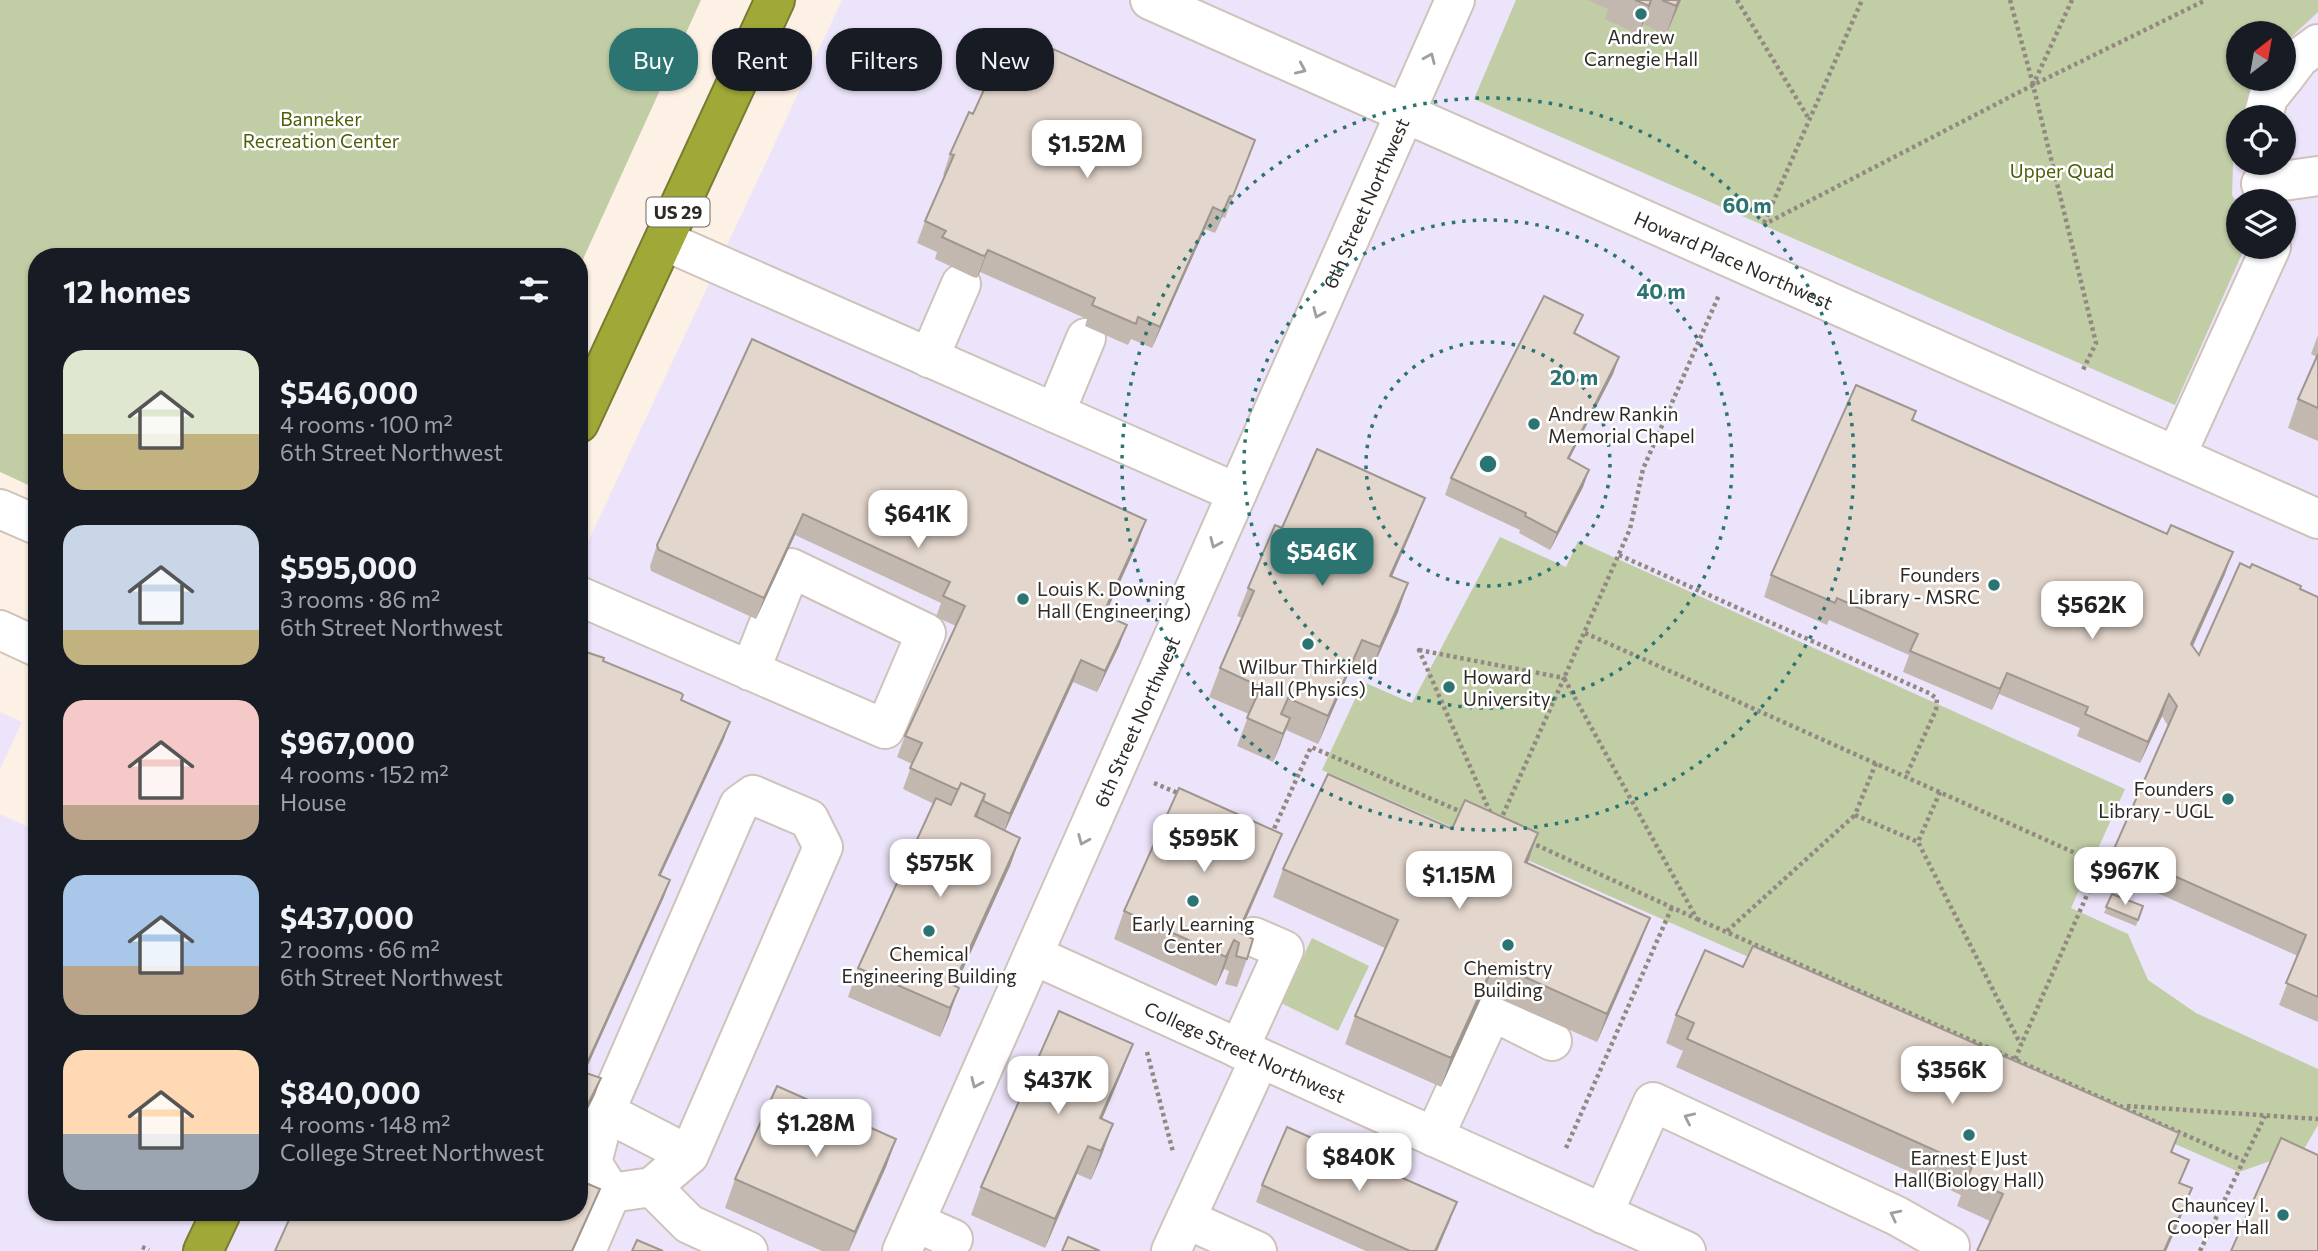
<!DOCTYPE html>
<html lang="en">
<head>
<meta charset="utf-8">
<style>
	:root { --surface:#171b24; --page:#242831; --text:#f1f3f6; --muted:#9ea1a6; --accent:#2b7471 }
	body { margin:0; font-family:Commissioner,sans-serif; background:var(--page); color:var(--text); height:100vh; display:flex; flex-direction:column; font-size:26px; white-space:nowrap }
	* { box-sizing:border-box; margin:0 }
	p { font-size:23px; color:var(--muted) }
	.icon { flex:none; width:38px; height:38px; fill:none; stroke:currentColor; stroke-width:2; stroke-linecap:round; stroke-linejoin:round }
	.map { position:relative; flex:1; overflow:hidden }
	.side { position:absolute; left:28px; top:248px; width:560px; height:973px; display:flex; flex-direction:column; background:var(--surface); border-radius:28px; box-shadow:0 2px 5px #0004 }
	.side>* { flex:none }
	.top-card { position:absolute; left:609px; top:28px; width:665px; height:63px; display:flex; gap:14px }
	.needle { width:46px; rotate:31deg }
	.tools { position:absolute; left:2226px; top:21px; display:grid; gap:14px }
	.tools a { display:grid; place-items:center; width:70px; height:70px; border-radius:50%; background:var(--surface); box-shadow:0 2px 5px #0004; font-size:35px }
	.price { position:absolute; translate:-50% -60px; padding:0 16px; border-radius:14px; background:#fff; color:#222; font-size:23px; line-height:46px; filter:drop-shadow(0 2px 4px #0008) }
	.price::after { content:''; position:absolute; left:50%; top:42px; width:21px; height:16px; margin-left:-10px; background:inherit; clip-path:polygon(0 0,100% 0,50% 100%) }
	.price.current { background:var(--accent); color:#fff }
	ul { padding:0; list-style:none }
	li { display:flex; align-items:center; gap:21px; height:175px; padding:0 35px }
	li span { display:grid; place-items:center; flex:none; width:196px; height:140px; border-radius:21px; color:#555 }
	li>.icon { margin-inline-start:auto }
	span .icon { width:84px; height:84px; fill:#fffc; stroke-width:1 }
	li b { font-size:30px }
	h2 { display:flex; justify-content:space-between; align-items:center; height:84px; padding:0 35px; font-size:30px }
	.tag { padding:0 24px; border-radius:28px; background:var(--surface); box-shadow:0 2px 5px #0004; font-size:24px; line-height:63px }
	.tag.current { background:var(--accent); color:#fff }
	.map>svg:first-child { display:block }
	.education { fill:#ece4fa; fill-rule:evenodd }
	.green { fill:#c0cda5 }
	.lines { fill:none; stroke-linecap:round; stroke-linejoin:round }
	.minor-casing { stroke:#cfc3b9; stroke-width:42 }
	.highway-casing { stroke:#787c31; stroke-width:42 }
	.path { stroke:#928982; stroke-width:4.5; stroke-dasharray:3.5 3.5; stroke-linecap:butt }
	.minor { stroke:#fff; stroke-width:38 }
	.highway { stroke:#a0a937; stroke-width:38 }
	.wall { fill:#c3b8af }
	.shaded-wall { fill:#9f968f }
	.building { fill:#e3d6cc; stroke:#9f968f; stroke-width:2 }
	.oneway { stroke:#a19f9d }
	.ring { fill:none; stroke:#2b7471; stroke-width:3.5; stroke-dasharray:3.5 7 }
	.poi-dot { fill:#2b7471; stroke:#fff; stroke-width:2.5 }
	.labels { text-anchor:middle; dominant-baseline:central; stroke-width:5; stroke-linejoin:round; paint-order:stroke }
	.shield { fill:#fff; stroke:#6d6966; stroke-width:2 }
	.shield-label { font-size:18px; font-weight:bold; fill:#2e2925 }
	.poi-label { font-size:19px; fill:#2e2925; stroke:#fff }
	.park-label { font-size:19px; fill:#4b5e08; stroke:#fff }
	.street-label { font-size:19px; fill:#2e2925; stroke:#fff }
	.centre { fill:#2b7471; stroke:#fff; stroke-width:3.5 }
	.ring-label { font-size:21px; text-anchor:middle; font-weight:bold; fill:#2b7471; stroke:#fff; stroke-width:5; stroke-linejoin:round; paint-order:stroke }
</style>
</head>
<body>
<div class="map">
<svg width="2318" height="1251" viewBox="0 0 2318 1251">
	<rect width="100%" height="100%" fill="#fdf0e5"/>
	<path class="education" d="M842,0H2318V1251H0V814L37,831V1213H579V561ZM2238,33H2284V79H2238ZM2238,117H2284V163H2238ZM2238,201H2284V247H2238Z
		M0,712L22,722L0,769Z"/>
	<path class="green" d="M0,0H701L579,268V257H37V489L0,472Z
		M1516,0H2318V12L2284,44V33H2238V79H2256L2234,134L2232,195L2238,205V247H2245L2175,405L1474,99Z
		M1500,537L1566,567L1578,541L2125,789L2071,908L2128,934L2148,980L2196,1013L2318,1069V1125L2304,1149L2239,1172L1322,770L1363,682L1412,703Z
		M1312,938L1369,966L1338,1031L1281,1003Z"/>
	<g class="lines">
		<g class="minor-casing">
			<g id="minor">
				<path id="s1" d="M1150,0L2318,519"/>
				<path d="M2284,78L2299,58L2318,44"/>
				<path d="M2263,117L2268,98L2283,79"/>
				<path d="M2261,184L2318,176"/>
				<path d="M665,241L1237,493"/>
				<path d="M929,358L961,284"/>
				<path d="M1055,413L1086,338"/>
				<path d="M2176,456L2271,247"/>
				<path d="M0,509L37,525"/>
				<path d="M579,596L885,729L926,633L791,568L750,671"/>
				<path d="M0,630L37,647"/>
				<path d="M753,795L809,819L823,847L689,1155L652,1187L611,1193L592,1163L605,1112L739,805Z"/>
				<path id="s2" d="M1033,955L1686,1251"/>
				<path d="M1239,1049L1284,950L1254,937"/>
				<path d="M605,1112L689,1155"/>
				<path d="M1434,1137L1492,1011L1552,1041"/>
				<path d="M652,1187L689,1224L748,1251"/>
				<path d="M1603,1214L1653,1102L1897,1216L1950,1246L1948,1251"/>
				<path d="M1186,1219L1257,1251"/>
				<path d="M915,1222L953,1239"/>
				<path d="M586,1251L611,1193"/>
				<path id="s3" d="M902,1251L1455,0"/>
				<path d="M1171,1251L1260,1058"/>
			</g>
		</g>
		<g class="highway-casing">
			<path id="highway" d="M579,423L775,0
				M203,1251L221,1213"/>
		</g>
		<path class="path" d="M1737,0L1809,119
			M2010,0L2033,84
			M2072,0L2033,85L2096,343L2082,372
			M1764,223L1862,0
			M1763,225L2033,85L2206,0
			M1619,555L1931,694L1937,699L1936,710L1906,776
			M1585,633L2093,861L2097,868L2094,879L2021,1045
			M1419,650L1564,678L1497,828Z
			M1876,763L1855,815L1918,842
			M1154,783L1180,794
			M1940,792L1918,842L2021,1045L2015,1060
			M1269,830L1273,831L1311,747L1464,813
			M1530,842L1697,919L1564,678L1630,529L1643,469L1719,295
			M1697,919L2242,1160
			M1727,931L1855,815
			M1147,1052L1173,1152
			M2127,1106L2318,1119
			M1566,1148L1672,907
			M142,1247L149,1250
			M2200,1251L2265,1116"/>
		<use href="#minor" class="minor"/>
		<use href="#highway" class="highway"/>
	</g>
	<path class="wall" d="M1588,0H1681L1666,35L1643,24L1638,34L1605,19L1608,9Z
		M973,114L1247,161L1225,218L1222,217L1215,233L1205,229L1152,348L1131,339L1128,345L1121,342L1085,326L1087,319L980,272L977,278L973,277L935,259L937,252L917,243L925,221L945,176L943,175L950,154Z
		M1575,334L1619,357L1613,374L1569,459L1589,470L1583,487L1550,550L1519,533L1520,530L1445,495L1451,478Z
		M2318,335V441L2288,428L2298,399L2317,357L2311,354Z
		M752,339L1146,520L1138,542L1105,615L1127,625L1119,646L1097,692L1073,682L1005,830L1020,838L1010,866L955,986L949,1016L940,1037L848,997L858,968L934,804L903,789L912,764L897,757L905,736L956,626L936,617L941,603L795,535L756,619L651,571L650,566L657,545Z
		M1916,411L1913,421L2225,574L2192,646L2199,655L2300,589L2318,597V1022L2279,1005L2298,956L2106,870L2114,849L2168,726L2162,716L2140,763L2077,736L2080,728L1999,694L1992,710L1903,672L1909,655L1829,620L1827,625L1764,597L1771,575Z
		M1414,526L1392,576L1408,583L1398,612L1369,676L1351,668L1318,744L1286,730L1273,762L1237,746L1249,714L1209,697L1220,668L1242,618L1237,616L1248,588L1282,528Z
		M1271,862L1240,933L1247,959L1237,987L1225,984L1229,971L1224,969L1216,986L1114,939L1124,911Z
		M1527,863L1650,918L1639,946L1597,1042L1484,992L1441,1087L1345,1044L1355,1016L1385,948L1273,897L1283,869Z
		M2112,894L2143,906L2136,926L2104,913Z
		M1676,1015L2172,1152L2180,1184L2181,1217L2166,1251H1977L1990,1221L1957,1206L1961,1195L1676,1067L1683,1051L1666,1043Z
		M1133,1044L1122,1072L1102,1119L1103,1152L1091,1180L1077,1174L1045,1248L971,1215L981,1187Z
		M896,1139L886,1167L849,1251H822L725,1208L735,1179Z
		M1262,1185L1451,1219L1437,1251H1366L1256,1202Z"/>
	<path class="shaded-wall" d="M1652,0L1643,24L1638,34L1649,6Z
		M1679,0H1681L1666,35L1676,6Z
		M1230,196L1222,217L1215,233L1223,212Z
		M1213,207L1205,229L1152,348L1160,327Z
		M988,250L980,272L977,278L985,256Z
		M1619,357L1613,374L1561,475L1568,458Z
		M1589,470L1583,487L1550,550L1557,533Z
		M1425,498L1414,526L1380,604L1390,576Z
		M803,514L795,535L756,619L764,598Z
		M1146,520L1138,542L1096,635L1103,614Z
		M2233,552L2225,574L2184,666L2191,644Z
		M1408,583L1398,612L1369,676L1380,647Z
		M1127,625L1119,646L1097,692L1105,671Z
		M1362,640L1351,668L1318,744L1328,716Z
		M1081,660L1073,682L1003,835L1010,814Z
		M2007,673L1999,694L1992,710L2000,689Z
		M2169,694L2162,716L2140,763L2148,742Z
		M1290,718L1280,746L1273,762L1283,734Z
		M730,722L724,739L653,892L659,875Z
		M985,794L975,823V816Z
		M1538,833L1528,862L1515,890L1525,862Z
		M1282,834L1271,862L1236,941L1238,932Z
		M1020,838L1010,866L946,1007L953,985Z
		M670,880L664,897L579,1085L583,1072Z
		M1650,918L1639,946L1597,1042L1607,1014Z
		M1234,940L1224,969L1216,986L1226,957Z
		M1494,963L1484,992L1441,1087L1451,1058Z
		M959,988L949,1016L940,1037L950,1008Z
		M1133,1044L1122,1072L1090,1147L1100,1118Z
		M601,1078L595,1095L579,1126V1122Z
		M1113,1124L1103,1152L1091,1180L1101,1151Z
		M896,1139L886,1167L848,1251L855,1232Z
		M1088,1146L1077,1174L1045,1248L1055,1219Z
		M2192,1188L2181,1217L2166,1251H2164Z
		M600,1189L593,1206L573,1251H572Z
		M1457,1202L1437,1251H1435Z"/>
	<path class="building" d="M1635,0H1651L1649,6Z
		M1662,0H1679L1676,6Z
		M1011,30L1255,140L1233,196H1230L1223,212L1213,207L1160,327L1138,317L1136,324L1129,321L1092,305L1095,298L988,250L985,256L981,255L942,237L946,231L925,221L954,155L950,154L969,112L973,114Z
		M1544,296L1583,315L1574,333L1619,357L1568,458L1589,470L1557,533L1525,516L1526,513L1451,478Z
		M752,339L1146,520L1103,614L1127,625L1107,667L1105,671L1081,660L1010,814L983,801L985,794L961,783L958,790L910,768L922,743L905,736L965,606L943,596L950,582L803,514L764,598L659,550L657,545Z
		M2318,354V408L2298,399Z
		M1856,385L1916,411L1912,420L2167,534L2171,525L2233,552L2191,644L2199,655L2240,563L2250,568L2252,564L2301,586L2300,589L2318,597V997L2286,983L2306,935L2114,849L2177,706L2169,694L2148,742L2085,714L2088,707L2007,673L2000,689L1910,651L1918,634L1837,598L1835,603L1771,575Z
		M1317,449L1425,498L1390,576L1408,583L1380,647L1362,640L1328,716L1288,698L1281,714L1290,718L1283,734L1247,718L1261,687L1220,668L1254,591L1248,588L1275,525L1282,528Z
		M579,648H584L583,651L604,658L603,661L681,693L683,695L681,700L730,722L659,875L670,880L583,1072L601,1078L579,1122Z
		M1328,774L1452,829L1465,800L1538,833L1525,862L1650,918L1607,1014L1494,963L1451,1058L1355,1016L1398,920L1283,869Z
		M961,783L985,794L975,816L1020,838L953,985L959,988L950,1008L858,968L936,798L951,805Z
		M1179,788L1282,834L1238,932L1253,939L1247,959L1236,956L1239,943L1234,940L1226,957L1124,911Z
		M2112,894L2143,906L2138,920L2106,907Z
		M1753,946L2179,1133L2171,1152L2189,1160L2179,1183L2192,1188L2164,1251H1977L2003,1194L1967,1178L1972,1167L1687,1039L1694,1023L1676,1015L1705,950L1743,967Z
		M1059,1011L1133,1044L1100,1118L1113,1124L1101,1151L1088,1146L1055,1219L981,1187Z
		M777,1086L896,1139L855,1232L735,1179Z
		M1287,1127L1457,1202L1435,1251H1410L1262,1185Z
		M579,1136L583,1139L579,1147Z
		M2281,1138L2318,1155V1251H2231Z
		M579,1180L600,1189L572,1251H275L292,1213H579Z
		M1068,1237L1100,1251H1062Z
		M637,1240L663,1251H632Z"/>
	<defs><path id="oneway-chevron" d="M-2-3.5L2.5 0L-2 3.5" fill="none" stroke-width="1.6" stroke-linecap="round" stroke-linejoin="round" transform="scale(1.75)"/></defs>
	<g class="oneway">
		<use href="#oneway-chevron" transform="translate(1430 58) rotate(-66)"/>
		<use href="#oneway-chevron" transform="translate(1301 69) rotate(24)"/>
		<use href="#oneway-chevron" transform="translate(1318 313) rotate(114)"/>
		<use href="#oneway-chevron" transform="translate(1215 543) rotate(114)"/>
		<use href="#oneway-chevron" transform="translate(1083 840) rotate(113)"/>
		<use href="#oneway-chevron" transform="translate(976 1083) rotate(114)"/>
		<use href="#oneway-chevron" transform="translate(1689 1118) rotate(-155)"/>
		<use href="#oneway-chevron" transform="translate(1895 1215) rotate(-153)"/>
	</g>
	<g class="ring">
		<circle cx="1488" cy="464" r="122"/>
		<circle cx="1488" cy="464" r="244"/>
		<circle cx="1488" cy="464" r="366"/>
	</g>
	<g class="poi-dot">
		<circle cx="1641" cy="14" r="7"/>
		<circle cx="1534" cy="424" r="7"/>
		<circle cx="1994" cy="585" r="7"/>
		<circle cx="1023" cy="599" r="7"/>
		<circle cx="1308" cy="644" r="7"/>
		<circle cx="1449" cy="687" r="7"/>
		<circle cx="2228" cy="799" r="7"/>
		<circle cx="1193" cy="901" r="7"/>
		<circle cx="929" cy="931" r="7"/>
		<circle cx="1508" cy="945" r="7"/>
		<circle cx="1969" cy="1135" r="7"/>
		<circle cx="2283" cy="1215" r="7"/>
	</g>
	<g class="labels">
		<rect class="shield" x="646.5" y="197.5" width="63" height="29" rx="5"/>
		<g class="shield-label">
			<text x="678" y="212">US 29</text>
		</g>
		<g class="poi-label">
			<text x="1641" y="36">Andrew<tspan x="1641" dy="22">Carnegie Hall</tspan></text>
			<text x="1548" y="413" text-anchor="start">Andrew Rankin<tspan x="1548" dy="22">Memorial Chapel</tspan></text>
			<text x="1980" y="574" text-anchor="end">Founders<tspan x="1980" dy="22">Library - MSRC</tspan></text>
			<text x="1037" y="588" text-anchor="start">Louis K. Downing<tspan x="1037" dy="22">Hall (Engineering)</tspan></text>
			<text x="1308" y="666">Wilbur Thirkield<tspan x="1308" dy="22">Hall (Physics)</tspan></text>
			<text x="1463" y="676" text-anchor="start">Howard<tspan x="1463" dy="22">University</tspan></text>
			<text x="2214" y="788" text-anchor="end">Founders<tspan x="2214" dy="22">Library - UGL</tspan></text>
			<text x="1193" y="923">Early Learning<tspan x="1193" dy="22">Center</tspan></text>
			<text x="929" y="953">Chemical<tspan x="929" dy="22">Engineering Building</tspan></text>
			<text x="1508" y="967">Chemistry<tspan x="1508" dy="22">Building</tspan></text>
			<text x="1969" y="1157">Earnest E Just<tspan x="1969" dy="22">Hall(Biology Hall)</tspan></text>
			<text x="2269" y="1204" text-anchor="end">Chauncey I.<tspan x="2269" dy="22">Cooper Hall</tspan></text>
		</g>
		<g class="park-label">
			<text x="321" y="118">Banneker<tspan x="321" dy="22">Recreation Center</tspan></text>
			<text x="2062" y="170">Upper Quad</text>
		</g>
		<g class="street-label">
			<text stroke="none"><textPath href="#s3" startOffset="1146">6th Street Northwest</textPath></text>
			<text stroke="none"><textPath href="#s1" startOffset="639">Howard Place Northwest</textPath></text>
			<text stroke="none"><textPath href="#s3" startOffset="579">6th Street Northwest</textPath></text>
			<text stroke="none"><textPath href="#s2" startOffset="233">College Street Northwest</textPath></text>
		</g>
	</g>
	<circle cx="1488" cy="464" r="10" class="centre"/>
	<g class="ring-label">
		<text x="1747" y="213">60 m</text>
		<text x="1661" y="299">40 m</text>
		<text x="1574" y="385">20 m</text>
	</g>
</svg>
<div class="tools">
<a><svg class="needle" viewBox="-14 -14 28 28"><path d="M0-13l5 13h-10z" fill="#e53935"/><path d="M0 13l5-13h-10z" fill="#9ea1a6"/></svg></a>
<a><svg class="icon" aria-label="locate" viewBox="0 0 24 24"><circle cx="12" cy="12" r="6"/><path d="M12 2v4M12 18v4M2 12h4M18 12h4"/></svg></a>
<a><svg class="icon" aria-label="layers" viewBox="0 0 24 24"><path d="M12 4l9 5-9 5-9-5zM3 14l9 5 9-5"/></svg></a>
</div>
<b class="price" style="left:1087px;top:180px">$1.52M</b>
<b class="price" style="left:918px;top:550px">$641K</b>
<b class="price current" style="left:1322px;top:588px">$546K</b>
<b class="price" style="left:2092px;top:641px">$562K</b>
<b class="price" style="left:1204px;top:874px">$595K</b>
<b class="price" style="left:940px;top:899px">$575K</b>
<b class="price" style="left:2125px;top:907px">$967K</b>
<b class="price" style="left:1459px;top:911px">$1.15M</b>
<b class="price" style="left:1952px;top:1106px">$356K</b>
<b class="price" style="left:1058px;top:1116px">$437K</b>
<b class="price" style="left:816px;top:1159px">$1.28M</b>
<b class="price" style="left:1359px;top:1193px">$840K</b>
<div class="top-card">
<a class="tag current">Buy</a>
<a class="tag">Rent</a>
<a class="tag">Filters</a>
<a class="tag">New</a>
</div>
<section class="side">
<h2>12 homes<svg class="icon" aria-label="filters" viewBox="0 0 24 24"><path d="M4 7h16M4 17h16"/><circle cx="9" cy="7" r="2"/><circle cx="15" cy="17" r="2"/></svg></h2>
<ul>
<li><span style="background:linear-gradient(#dfe7d0 60%,#c2b280 0)"><svg class="icon" aria-label="home" viewBox="0 0 24 24"><path d="M3 11l9-7 9 7M6 9v11h12V9"/></svg></span><div><b>$546,000</b><p>4 rooms · 100 m²</p><p>6th Street Northwest</p></div></li>
<li><span style="background:linear-gradient(#c9d6e8 75%,#c2b280 0)"><svg class="icon" aria-label="home" viewBox="0 0 24 24"><path d="M3 11l9-7 9 7M6 9v11h12V9"/></svg></span><div><b>$595,000</b><p>3 rooms · 86 m²</p><p>6th Street Northwest</p></div></li>
<li><span style="background:linear-gradient(#f6c9c9 75%,#b9a48a 0)"><svg class="icon" aria-label="home" viewBox="0 0 24 24"><path d="M3 11l9-7 9 7M6 9v11h12V9"/></svg></span><div><b>$967,000</b><p>4 rooms · 152 m²</p><p>House</p></div></li>
<li><span style="background:linear-gradient(#a9c7e8 65%,#b9a48a 0)"><svg class="icon" aria-label="home" viewBox="0 0 24 24"><path d="M3 11l9-7 9 7M6 9v11h12V9"/></svg></span><div><b>$437,000</b><p>2 rooms · 66 m²</p><p>6th Street Northwest</p></div></li>
<li><span style="background:linear-gradient(#ffd9b3 60%,#9aa5b1 0)"><svg class="icon" aria-label="home" viewBox="0 0 24 24"><path d="M3 11l9-7 9 7M6 9v11h12V9"/></svg></span><div><b>$840,000</b><p>4 rooms · 148 m²</p><p>College Street Northwest</p></div></li>
</ul>
</section>
</div>
</body>
</html>
